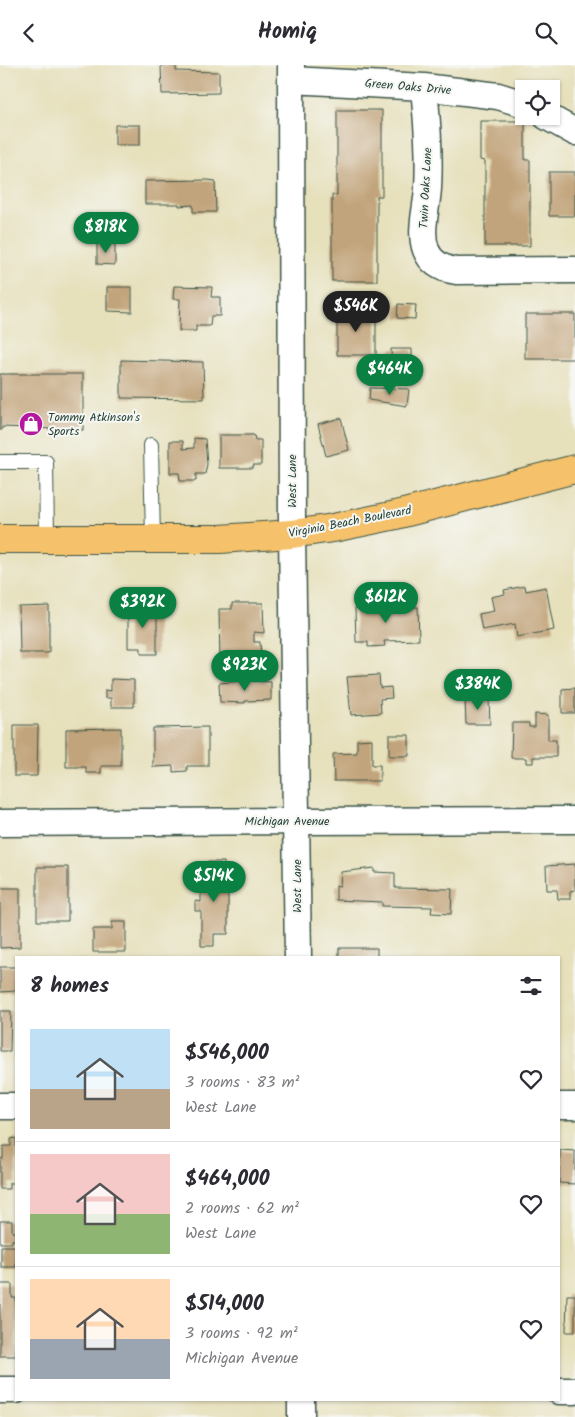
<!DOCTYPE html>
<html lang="en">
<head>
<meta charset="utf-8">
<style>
	:root { --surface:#fff; --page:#f2f2f3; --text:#2b2b33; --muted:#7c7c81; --line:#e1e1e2; --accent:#0b8043 }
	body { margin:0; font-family:Kalam,sans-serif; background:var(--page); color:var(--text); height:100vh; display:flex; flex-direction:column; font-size:19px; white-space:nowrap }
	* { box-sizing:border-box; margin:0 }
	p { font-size:16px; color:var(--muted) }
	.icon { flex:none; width:28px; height:28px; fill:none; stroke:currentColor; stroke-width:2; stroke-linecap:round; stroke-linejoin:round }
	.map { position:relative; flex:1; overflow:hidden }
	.sheet { position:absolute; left:15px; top:891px; width:545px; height:445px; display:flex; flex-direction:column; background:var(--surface); border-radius:0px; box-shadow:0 1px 4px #0004 }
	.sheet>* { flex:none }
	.tools { position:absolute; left:515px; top:15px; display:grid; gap:10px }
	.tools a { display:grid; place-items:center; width:45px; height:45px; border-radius:0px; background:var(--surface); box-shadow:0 1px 4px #0004; font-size:25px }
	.price { position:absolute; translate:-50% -42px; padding:0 11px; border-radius:18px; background:var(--accent); color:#fff; font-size:16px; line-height:32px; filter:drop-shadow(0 1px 2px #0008) }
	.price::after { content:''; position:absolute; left:50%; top:30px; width:15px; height:11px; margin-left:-8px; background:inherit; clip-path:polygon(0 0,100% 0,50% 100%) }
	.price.current { background:#222; color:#fff }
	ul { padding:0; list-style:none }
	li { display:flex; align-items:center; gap:15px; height:125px; padding:0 15px }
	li+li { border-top:1px solid var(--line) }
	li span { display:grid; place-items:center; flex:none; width:140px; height:100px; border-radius:0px; color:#555 }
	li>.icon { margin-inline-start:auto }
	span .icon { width:60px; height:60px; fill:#fffc; stroke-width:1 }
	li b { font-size:21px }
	h2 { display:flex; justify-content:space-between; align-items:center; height:60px; padding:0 15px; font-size:21px }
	header { display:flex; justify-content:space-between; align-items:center; height:65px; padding:0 15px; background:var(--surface); font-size:22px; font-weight:700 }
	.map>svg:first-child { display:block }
	.building { fill:#c2a47c }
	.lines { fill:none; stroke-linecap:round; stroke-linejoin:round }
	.service-casing { stroke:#3d5548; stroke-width:16 }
	.minor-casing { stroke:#3d5548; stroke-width:29 }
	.primary-casing { stroke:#3d5548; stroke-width:30 }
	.service { stroke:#fff; stroke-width:14 }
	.minor { stroke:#fff; stroke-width:26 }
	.primary { stroke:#f5c16b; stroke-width:28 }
	.labels { text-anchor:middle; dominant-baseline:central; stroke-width:4; stroke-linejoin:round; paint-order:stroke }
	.street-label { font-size:12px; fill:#1f3d34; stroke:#f6f6f2 }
	.poi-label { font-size:12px; fill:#1f3d34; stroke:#f6f6f2; text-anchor:start }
</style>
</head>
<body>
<header><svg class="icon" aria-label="back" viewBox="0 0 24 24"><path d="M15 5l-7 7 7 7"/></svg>Homiq<svg class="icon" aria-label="search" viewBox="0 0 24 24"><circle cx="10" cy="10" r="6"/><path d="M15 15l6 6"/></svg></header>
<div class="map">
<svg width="575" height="1352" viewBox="0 0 575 1352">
	<rect width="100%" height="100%" fill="#f6f6f2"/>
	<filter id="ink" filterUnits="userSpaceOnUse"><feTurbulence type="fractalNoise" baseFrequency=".02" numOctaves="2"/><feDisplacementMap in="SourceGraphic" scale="10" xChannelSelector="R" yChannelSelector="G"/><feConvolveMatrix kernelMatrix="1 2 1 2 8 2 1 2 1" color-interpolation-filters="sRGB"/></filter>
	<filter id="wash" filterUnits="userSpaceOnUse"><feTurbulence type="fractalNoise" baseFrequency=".0096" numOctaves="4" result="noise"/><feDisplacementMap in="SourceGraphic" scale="20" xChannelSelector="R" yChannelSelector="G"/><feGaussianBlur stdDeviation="1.12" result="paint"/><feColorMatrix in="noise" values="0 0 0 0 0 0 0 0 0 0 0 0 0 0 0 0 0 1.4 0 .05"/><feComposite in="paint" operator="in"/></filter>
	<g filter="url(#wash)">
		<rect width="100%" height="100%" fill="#e6e0bb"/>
		<g id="blocks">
			<path class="building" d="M161,0H176V6L219,7V28L162,29Z
				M337,45H382V131H377V216H332V130H337Z
				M480,56H525V95H530V181H485V96L480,95Z
				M115,60H140V80H115Z
				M549,107H575V151H549Z
				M208,115L215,116L216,147H193V140L179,141V139H145V116Z
				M97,178H115V200L97,199Z
				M174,221L212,222L211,232H220V251H211L210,261H196V266H179L180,234H173Z
				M107,222H132V247L107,246Z
				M398,239L416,240L415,254L397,253Z
				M337,245H356V249H376V290H337Z
				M525,249H575V294H525Z
				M391,284H412V306H392Z
				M121,295L203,297L204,334L121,333Z
				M0,309H83V365L2,362V365H0Z
				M370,323L409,324L407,341L369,335Z
				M341,353L349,385L326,391L318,359Z
				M219,370H254L255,375H261V400H253V403H219Z
				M194,373L205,374L207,399L205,409H196V416H180L179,408H170V376H183V384L194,383Z
				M525,521L526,526L546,522L554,565L517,572L515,559L482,565L479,549L494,546L491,532L505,529L504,525Z
				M379,533L382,543L418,542L419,575L384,576L385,581L368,582V577H356L355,543H363L362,539Z
				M232,538H263L264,568L254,567V577H260L261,591H240V598H220L219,544H232Z
				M49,541V588H20L19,542Z
				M128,541H157V589H141V583H128Z
				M379,610L380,623L391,622L392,633L380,634L381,648L351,650L347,612Z
				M111,614L134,615V642H111V633H105V625L111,626Z
				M244,616L271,617V635L245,636V638L220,637L219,618Z
				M575,623V648H562V624Z
				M465,634H489L490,659H466Z
				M535,649L548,650V675H556V692H533V698H526V693H511L512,658H529V662H535Z
				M14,660H38L37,711H14Z
				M208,662V701H187V706L173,707V701L153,702V663Z
				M121,663V701H101V708H86V702H66V664Z
				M389,670H409V691H389Z
				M372,674V700H380V716H334L333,689L357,688V675Z
				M206,797H224V808H228V869H214V881H201V846H195V836L201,837V809L206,808Z
				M575,799V825L570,826V834H558L557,825H547L546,801Z
				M37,802H68V856H37Z
				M374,803V807L395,808V823L452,824L451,849L431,848L432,842L382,841V837L336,835V820L340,821L341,807Z
				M0,823H20V882L0,883Z
				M112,857H126V887H93V864H112Z
				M339,883H377V892H339Z
				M0,902H16V926L0,927Z
				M0,946H11L10,986H0Z
				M16,1073V1118H9V1124H0V1094H3V1081H11V1074Z
				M560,1085L575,1086V1119L559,1118Z
				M0,1156H12V1167H16V1175H12V1178H0Z
				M1,1181H16V1202H1Z
				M0,1219H12V1233H16V1291H0Z
				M567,1230H575V1267H566Z"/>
		</g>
	</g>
	<g filter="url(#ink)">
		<use href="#blocks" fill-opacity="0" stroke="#3d5548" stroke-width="1"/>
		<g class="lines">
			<g class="service-casing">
				<path id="service" d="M151,380L153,474
					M0,397H46L47,474"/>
			</g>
			<g class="minor-casing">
				<path id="minor" d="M291,0L292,469L298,892
					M291,15L424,22L498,31L524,39
					M424,22C427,56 430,89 428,123C427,143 419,166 426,185C431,198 443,204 456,206L575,205
					M546,51L575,67
					M0,758L297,756L575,755
					M0,1041H16
					M559,1041H575
					M0,1325H16
					M559,1326H575
					M301,1335V1352"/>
			</g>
			<g class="primary-casing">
				<path id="primary" d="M0,474H220L292,469L333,463L396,450L575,404"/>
			</g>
			<use href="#service" class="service"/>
			<use href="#minor" class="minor"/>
			<use href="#primary" class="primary"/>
		</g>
	</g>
	<defs>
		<g id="shop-disc" transform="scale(1.25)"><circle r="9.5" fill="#b5179e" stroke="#f6f6f2"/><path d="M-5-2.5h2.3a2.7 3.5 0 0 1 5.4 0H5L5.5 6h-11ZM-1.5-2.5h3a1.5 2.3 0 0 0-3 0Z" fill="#fff"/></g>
	</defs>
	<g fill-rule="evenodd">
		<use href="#shop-disc" x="31" y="359"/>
	</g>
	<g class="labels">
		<g class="street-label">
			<text transform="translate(408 22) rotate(5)">Green Oaks Drive</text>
			<text transform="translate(426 123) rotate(-87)">Twin Oaks Lane</text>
			<text transform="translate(292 416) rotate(-90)">West Lane</text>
			<text transform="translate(350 457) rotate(-11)">Virginia Beach Boulevard</text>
			<text x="287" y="756">Michigan Avenue</text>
			<text transform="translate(297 821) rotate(-90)">West Lane</text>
		</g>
		<g class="poi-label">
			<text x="48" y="352">Tommy Atkinson's<tspan x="48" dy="14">Sports</tspan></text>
		</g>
	</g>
</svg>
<div class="tools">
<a><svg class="icon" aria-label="locate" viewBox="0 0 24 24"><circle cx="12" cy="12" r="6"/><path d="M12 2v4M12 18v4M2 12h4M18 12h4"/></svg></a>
</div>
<b class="price" style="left:106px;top:189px">$818K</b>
<b class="price current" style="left:356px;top:268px">$546K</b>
<b class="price" style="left:390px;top:331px">$464K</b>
<b class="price" style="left:386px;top:559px">$612K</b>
<b class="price" style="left:143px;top:564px">$392K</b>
<b class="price" style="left:245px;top:627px">$923K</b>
<b class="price" style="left:478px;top:646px">$384K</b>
<b class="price" style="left:214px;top:838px">$514K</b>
<section class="sheet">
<h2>8 homes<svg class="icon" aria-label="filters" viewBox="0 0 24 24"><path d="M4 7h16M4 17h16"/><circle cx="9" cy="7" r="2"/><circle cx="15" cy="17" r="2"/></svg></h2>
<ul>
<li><span style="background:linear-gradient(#bfe0f5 60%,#b9a48a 0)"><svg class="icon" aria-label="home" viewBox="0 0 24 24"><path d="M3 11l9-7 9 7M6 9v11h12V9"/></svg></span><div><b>$546,000</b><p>3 rooms · 83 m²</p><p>West Lane</p></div><svg class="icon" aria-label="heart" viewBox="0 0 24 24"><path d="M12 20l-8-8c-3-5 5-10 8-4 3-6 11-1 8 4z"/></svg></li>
<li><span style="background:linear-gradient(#f6c9c9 60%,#8fb573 0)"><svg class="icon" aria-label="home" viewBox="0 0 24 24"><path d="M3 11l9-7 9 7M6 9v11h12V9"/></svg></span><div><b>$464,000</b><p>2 rooms · 62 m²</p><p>West Lane</p></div><svg class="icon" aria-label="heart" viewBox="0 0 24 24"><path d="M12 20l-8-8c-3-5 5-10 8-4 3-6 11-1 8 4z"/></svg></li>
<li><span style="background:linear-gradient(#ffd9b3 60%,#9aa5b1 0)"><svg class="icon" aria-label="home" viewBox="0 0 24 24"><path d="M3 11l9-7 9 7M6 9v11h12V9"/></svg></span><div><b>$514,000</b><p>3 rooms · 92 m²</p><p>Michigan Avenue</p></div><svg class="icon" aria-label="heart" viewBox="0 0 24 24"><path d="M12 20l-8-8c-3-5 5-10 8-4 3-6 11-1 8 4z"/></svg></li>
</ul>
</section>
</div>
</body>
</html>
